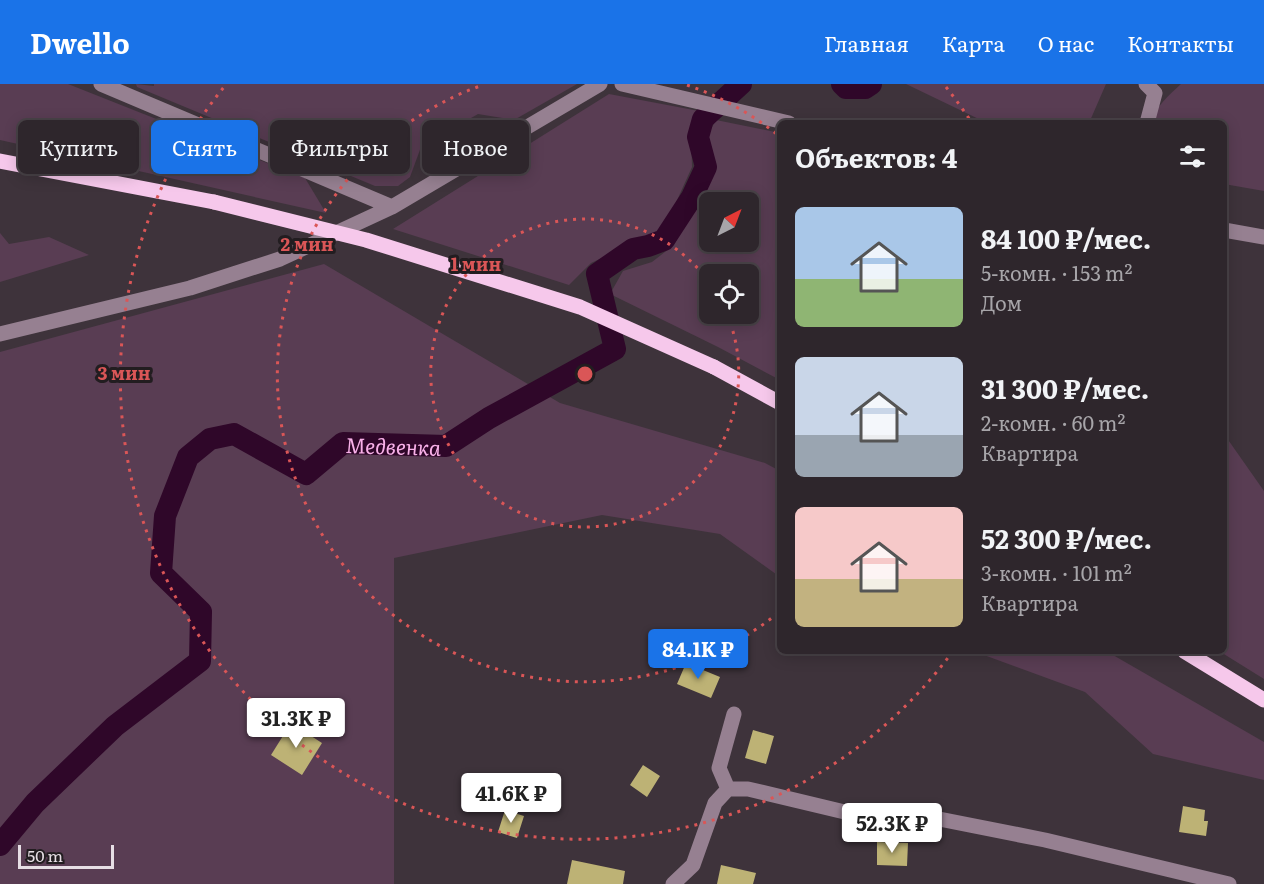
<!DOCTYPE html>
<html lang="ru">
<head>
<meta charset="utf-8">
<style>
	:root { --surface:#2e262c; --page:#362e34; --text:#f1f3f6; --muted:#a7a5a9; --line:#494348; --accent:#1a73e8 }
	body { margin:0; font-family:Literata,serif; background:var(--page); color:var(--text); height:100vh; display:flex; flex-direction:column; font-size:22px; white-space:nowrap }
	* { box-sizing:border-box; margin:0 }
	p { font-size:20px; color:var(--muted) }
	.icon { flex:none; width:33px; height:33px; fill:none; stroke:currentColor; stroke-width:2; stroke-linecap:round; stroke-linejoin:round }
	.map { position:relative; flex:1; overflow:hidden }
	.side { position:absolute; left:777px; top:36px; width:450px; height:534px; display:flex; flex-direction:column; background:var(--surface); border-radius:9px; box-shadow:0 3px 15px #0003,0 0 0 2px var(--line) }
	.side>* { flex:none }
	.banner { position:absolute; left:18px; top:36px; width:570px; height:54px; display:flex; gap:12px }
	.needle { width:39px; rotate:42deg }
	.controls { position:absolute; left:699px; top:108px; display:grid; gap:12px }
	.controls a { display:grid; place-items:center; width:60px; height:60px; border-radius:9px; background:var(--surface); box-shadow:0 3px 15px #0003,0 0 0 2px var(--line); font-size:30px }
	.scale { position:absolute; left:18px; bottom:15px; width:96px; box-sizing:border-box; padding-left:6px; border:3px solid #e7dfe5; border-top:0; font-size:16px; line-height:21px; white-space:nowrap; color:#e7dfe5; -webkit-text-stroke:4px #221d20; paint-order:stroke }
	.price { position:absolute; translate:-50% -51px; padding:0 14px; border-radius:6px; background:#fff; color:#222; font-size:20px; line-height:39px; filter:drop-shadow(0 2px 3px #0008) }
	.price::after { content:''; position:absolute; left:50%; top:36px; width:18px; height:14px; margin-left:-9px; background:inherit; clip-path:polygon(0 0,100% 0,50% 100%) }
	.price.active { background:var(--accent); color:#fff }
	ul { padding:0; list-style:none }
	li { display:flex; align-items:center; gap:18px; height:150px; padding:0 18px }
	li span { display:grid; place-items:center; flex:none; width:168px; height:120px; border-radius:9px; color:#555 }
	li>.icon { margin-inline-start:auto }
	span .icon { width:72px; height:72px; fill:#fffc; stroke-width:1 }
	li b { font-size:26px }
	h2 { display:flex; justify-content:space-between; align-items:center; height:72px; padding:0 18px; font-size:26px }
	.chip { padding:0 21px; border-radius:9px; background:var(--surface); box-shadow:0 3px 15px #0003,0 0 0 2px var(--line); font-size:21px; line-height:54px }
	.chip.active { background:var(--accent); color:#fff }
	header { display:flex; align-items:center; gap:36px; box-sizing:border-box; height:84px; padding:0 30px; background:var(--accent); color:#fff }
	header strong { font-size:28px }
	nav { display:flex; gap:33px; margin-inline-start:auto; font-size:21px }
	.map>svg:first-child { display:block }
	.green { fill:#593d53; fill-rule:evenodd }
	.lines { fill:none; stroke-linecap:round; stroke-linejoin:round }
	.river { stroke:#2f0729; stroke-width:22 }
	.building { fill:#bdb275 }
	.minor { stroke:#968091; stroke-width:15 }
	.major { stroke:#f6c8eb; stroke-width:15 }
	.major-bridge { stroke:#f6c8eb; stroke-width:15 }
	.ring { fill:none; stroke:#da5657; stroke-width:3; stroke-dasharray:3 6 }
	.labels { text-anchor:middle; dominant-baseline:central; stroke-width:6; stroke-linejoin:round; paint-order:stroke }
	.water-label { font-size:21px; font-style:italic; fill:#f9b1e9; stroke:#221d20 }
	.centre { fill:#da5657; stroke:#221d20; stroke-width:3 }
	.ring-label { font-size:18px; text-anchor:middle; font-weight:bold; fill:#da5657; stroke:#221d20; stroke-width:6; stroke-linejoin:round; paint-order:stroke }
</style>
</head>
<body>
<header>
<strong>Dwello</strong>
<nav><a>Главная</a><a>Карта</a><a>О нас</a><a>Контакты</a></nav>
</header>
<div class="map">
<svg width="1264" height="800" viewBox="0 0 1264 800">
	<rect width="100%" height="100%" fill="#3e333b"/>
	<path class="green" d="M0,0H68L305,94L326,129L0,56Z
		M136,0L154,2V0H577L514,36L478,30L421,63L410,93L398,102H375L137,3Z
		M906,0H1106L1089,39H987Z
		M1181,0H1264V107L1224,100V39H1151C1155,23 1169,11 1181,0Z
		M609,10L699,27L691,50L692,83L664,145L591,179L569,201L393,145Z
		M716,36L780,49V296L718,263L610,210L623,187L652,178L674,161L714,84L707,52ZM710,118H748V158H710ZM710,190H748V230H710Z
		M0,149L9,160L49,153L89,171L0,198Z
		M324,180L560,319L765,379L780,387V493L720,450L602,431L394,474V800H0V268Z
		M1224,350L1264,407V595L1219,567H1224Z
		M973,567H1106L1264,658V696L1153,670L1085,608Z"/>
	<g class="lines">
		<g class="river">
			<path d="M842,0L846,4H865L871,0"/>
			<path id="s1" d="M0,761L35,719L115,642L200,577L201,528L161,489L165,432L188,373L210,355L234,350L306,390L343,359L446,362L489,334L615,265L597,190L633,165L648,162L664,156L692,113L706,83L698,53L703,35L741,0"/>
		</g>
	</g>
	<path class="building" d="M686,579L720,593L711,614L677,600Z
		M291,639L322,659L302,691L271,671Z
		M753,646L774,652L766,680L745,674Z
		M643,681L660,692L647,713L630,701Z
		M1183,722L1205,726L1204,737H1208L1206,752L1179,748Z
		M505,726L524,732L517,754L498,748Z
		M877,758L908,759L907,782L877,781Z
		M572,776L625,787L623,800H567Z
		M721,781L756,789L753,800H717Z"/>
	<g class="lines">
		<path class="minor" d="M101,0L392,123
			M622,0L789,39
			M1146,0L1155,9L1147,39
			M1224,146L1264,153
			M0,250L190,204L280,175L392,123L600,0
			M728,705L719,684L734,630
			M673,800L693,781L715,719L728,705H748L853,730L919,731L1045,756L1229,800"/>
		<path class="major" d="M0,77L214,118
			M714,283L780,319
			M1184,567L1264,616"/>
		<path class="major-bridge" d="M214,118L366,156L580,223L714,283"/>
	</g>
	<g class="ring">
		<path d="M727 230A154 154 0 1 1 709 198"/>
		<path d="M778 529A307 307 0 1 1 483 1M687 1A307 307 0 0 1 778 51"/>
		<path d="M953 567A461 461 0 1 1 224 3M946 3A461 461 0 0 1 972 39"/>
	</g>
	<g class="labels">
		<g class="water-label">
			<text stroke="none"><textPath href="#s1" startOffset="732">Медвенка</textPath></text>
		</g>
	</g>
	<circle cx="585" cy="290" r="9" class="centre"/>
	<g class="ring-label">
		<text x="307" y="167">2 мин</text>
		<text x="476" y="187">1 мин</text>
		<text x="124" y="296">3 мин</text>
	</g>
</svg>
<div class="controls">
<a><svg class="needle" viewBox="-14 -14 28 28"><path d="M0-13l5 13h-10z" fill="#e53935"/><path d="M0 13l5-13h-10z" fill="#a7a5a9"/></svg></a>
<a><svg class="icon" aria-label="locate" viewBox="0 0 24 24"><circle cx="12" cy="12" r="6"/><path d="M12 2v4M12 18v4M2 12h4M18 12h4"/></svg></a>
</div>
<div class="scale">50 m</div>
<b class="price active" style="left:698px;top:596px">84.1K ₽</b>
<b class="price" style="left:296px;top:665px">31.3K ₽</b>
<b class="price" style="left:511px;top:740px">41.6K ₽</b>
<b class="price" style="left:892px;top:770px">52.3K ₽</b>
<div class="banner">
<a class="chip">Купить</a>
<a class="chip active">Снять</a>
<a class="chip">Фильтры</a>
<a class="chip">Новое</a>
</div>
<section class="side">
<h2>Объектов: 4<svg class="icon" aria-label="filters" viewBox="0 0 24 24"><path d="M4 7h16M4 17h16"/><circle cx="9" cy="7" r="2"/><circle cx="15" cy="17" r="2"/></svg></h2>
<ul>
<li><span style="background:linear-gradient(#a9c7e8 60%,#8fb573 0)"><svg class="icon" aria-label="home" viewBox="0 0 24 24"><path d="M3 11l9-7 9 7M6 9v11h12V9"/></svg></span><div><b>84 100 ₽/мес.</b><p>5-комн. · 153 m²</p><p>Дом</p></div></li>
<li><span style="background:linear-gradient(#c9d6e8 65%,#9aa5b1 0)"><svg class="icon" aria-label="home" viewBox="0 0 24 24"><path d="M3 11l9-7 9 7M6 9v11h12V9"/></svg></span><div><b>31 300 ₽/мес.</b><p>2-комн. · 60 m²</p><p>Квартира</p></div></li>
<li><span style="background:linear-gradient(#f6c9c9 60%,#c2b280 0)"><svg class="icon" aria-label="home" viewBox="0 0 24 24"><path d="M3 11l9-7 9 7M6 9v11h12V9"/></svg></span><div><b>52 300 ₽/мес.</b><p>3-комн. · 101 m²</p><p>Квартира</p></div></li>
</ul>
</section>
</div>
</body>
</html>
